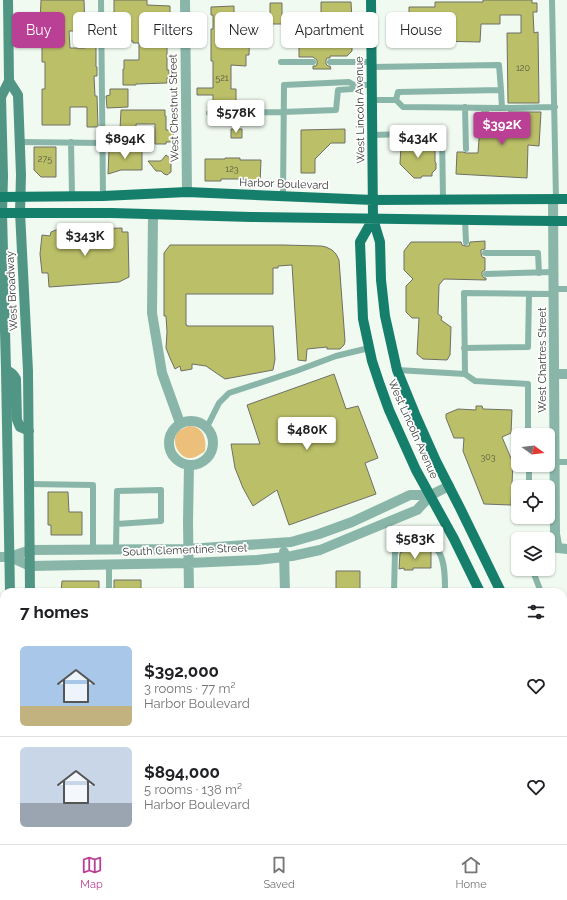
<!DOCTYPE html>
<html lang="en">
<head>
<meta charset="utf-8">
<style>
	:root { --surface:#fff; --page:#f2f2f2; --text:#202124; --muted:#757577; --line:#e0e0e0; --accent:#b94094 }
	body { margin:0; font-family:Raleway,sans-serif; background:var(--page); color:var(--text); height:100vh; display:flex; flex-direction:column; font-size:15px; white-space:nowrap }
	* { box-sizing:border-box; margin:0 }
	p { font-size:13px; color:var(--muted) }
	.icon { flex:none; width:22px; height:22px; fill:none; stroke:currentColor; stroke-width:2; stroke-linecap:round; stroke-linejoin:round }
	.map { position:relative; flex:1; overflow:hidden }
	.details { position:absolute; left:0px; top:588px; width:567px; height:256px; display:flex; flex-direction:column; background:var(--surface); border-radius:12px 12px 0 0; box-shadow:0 1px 3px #0004 }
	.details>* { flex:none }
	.guide { position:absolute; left:12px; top:12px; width:543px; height:36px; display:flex; gap:8px }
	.needle { width:26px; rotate:105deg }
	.fabs { position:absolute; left:511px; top:428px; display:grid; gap:8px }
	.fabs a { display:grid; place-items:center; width:44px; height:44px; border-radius:6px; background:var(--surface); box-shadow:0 1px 3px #0004; font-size:20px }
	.price { position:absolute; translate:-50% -34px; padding:0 9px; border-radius:4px; background:#fff; color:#222; font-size:13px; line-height:26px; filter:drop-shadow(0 1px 2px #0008) }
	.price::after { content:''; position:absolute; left:50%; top:24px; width:12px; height:9px; margin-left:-6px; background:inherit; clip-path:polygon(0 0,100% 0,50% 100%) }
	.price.selected { background:var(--accent); color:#fff }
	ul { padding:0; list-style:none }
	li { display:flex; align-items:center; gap:12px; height:100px; padding:0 20px }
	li+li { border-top:1px solid var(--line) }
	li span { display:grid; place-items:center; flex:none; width:112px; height:80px; border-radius:6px; color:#555 }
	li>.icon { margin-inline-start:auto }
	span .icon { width:48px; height:48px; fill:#fffc; stroke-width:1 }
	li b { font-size:17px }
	h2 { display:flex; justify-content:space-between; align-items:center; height:48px; padding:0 20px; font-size:17px }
	.chip { padding:0 14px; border-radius:6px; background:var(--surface); box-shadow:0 1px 3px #0004; font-size:14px; line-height:36px }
	.chip.selected { background:var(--accent); color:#fff }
	.tab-bar { display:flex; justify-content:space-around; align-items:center; height:56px; border-top:1px solid var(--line); background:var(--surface); font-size:11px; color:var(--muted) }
	.tab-bar a { display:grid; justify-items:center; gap:2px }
	.tab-bar .selected { color:var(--accent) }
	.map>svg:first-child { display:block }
	.green { fill:#ecc07a }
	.building { fill:#bbbf68; stroke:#6f7065; fill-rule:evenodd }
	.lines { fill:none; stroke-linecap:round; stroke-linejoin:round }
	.path { stroke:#afb7af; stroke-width:1.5; stroke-dasharray:1 3; stroke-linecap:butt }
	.lane { stroke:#8ab6aa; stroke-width:6 }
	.street { stroke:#8ab6aa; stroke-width:10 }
	.secondary { stroke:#519685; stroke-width:10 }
	.primary { stroke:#167f6b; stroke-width:10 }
	.labels { text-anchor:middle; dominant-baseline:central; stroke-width:3.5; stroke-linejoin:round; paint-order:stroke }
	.number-label { font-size:9px; fill:#575b42 }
	.street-label { font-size:11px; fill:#363a36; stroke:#fff }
</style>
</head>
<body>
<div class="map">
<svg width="567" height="844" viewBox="0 0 567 844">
	<rect width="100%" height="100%" fill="#f0faf0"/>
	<path class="green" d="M189,426C203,426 207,439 205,451C202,453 196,458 191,458C180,459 172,444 176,435C178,430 184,428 189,426Z"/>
	<path class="building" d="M41,0H84L85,26H97V45H96V67H97V76H94L95,96H97L98,127H87V107H70V125H42V89H45V62H42V23H40ZM69,31H85V48H70Z
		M114,0H147V5L170,6V19H169V43H167V70H169V78H167V83L136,84V85H123V69H124V60H139V43H133V41H106V19H108V14L114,13Z
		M483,0H532V3H537V12H533L534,33L538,32L539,103H508L507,33H521V15H500V24H481L480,42L435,41L436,37H421V32H409V7H435V2H483Z
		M321,2H351L352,21H321Z
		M270,3H282V23L281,24H270Z
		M234,6V25L250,24L249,55H246V66L231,65V89H236V107H224V103H213V95H197V88H213V61H211V29H213V15H211V7Z
		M322,30H350V44H352V51L347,56H330V58H327L326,60V64L328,66H330L331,69H313V66H316L317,64V60L313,57H299V45H315V35H322Z
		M110,89H128V107L107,108L106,96L110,95Z
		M121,110H165V116H166V130H173L174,142H166V144H155V124H136V129H120Z
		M481,112H489V115L508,116V112H541L539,146L528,145L527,178L456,174L457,152H463L466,153H478Z
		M231,129H242V138H231Z
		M345,129V143H331L315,159V173H301V130Z
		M427,142L435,150V162L436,163V169L432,173V176H422L421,178H414L400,164L401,145H405L407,143Z
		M34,147H56V177H41L34,170Z
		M109,150H142V170H121L108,174Z
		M166,155L171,159V172L167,175L164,174L161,171H156L148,161H161Z
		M225,158H240V160H261L260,183H244V179H221V181H205V159H225Z
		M122,228V232H128L129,277L119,282L49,287L48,273H42L40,254L42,235L50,236L51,232L56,230Z
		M485,241V249L481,250V253L482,257L485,258V270L482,272V275L484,278H486V280L444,279L439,285L438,314L442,317L441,320L451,327L450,355L447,360L423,359L417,354L419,318H412L406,312V286L413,279L404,270V251L411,242H461L462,245L466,246H469L470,242Z
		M170,245H283L321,246L326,247L332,250L336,254L339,260L345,341L344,345L340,349H327V347L307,349L306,361L298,360L292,265L278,266V268H273V294H186V325H187V326H273L275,359L273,370L225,379L206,366L192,364V369L181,371L180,366L175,369L170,358L166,348L167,332L166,316H164V253Z
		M334,374L346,409L358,406L378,458L365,463L376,494L289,525L277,490L253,506L243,488L235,468L231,444H260L247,405Z
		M476,406H482L483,409L512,410L511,433L502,437L513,463L511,505L484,504L463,451L464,438H454L446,418V414L458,409L476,410Z
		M48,492H68L69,512H82V535H51V525H48Z
		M413,550H418L431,551V568H413V570H404V568L399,569L400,553L404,551Z
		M336,571H360V592H336Z
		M114,580H141V592H114Z
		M62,581H99V592H61Z"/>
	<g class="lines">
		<path class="path" d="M116,840V844"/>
		<path class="lane" d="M101,0L103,196
			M552,0L556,199
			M285,26L371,25
			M281,62H313
			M330,62H371
			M371,67L499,65L501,90L398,92L396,100H371
			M501,90L502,108L555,107
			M396,100L403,107L502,108
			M465,107L466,149
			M209,113L283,112L336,110L338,90L352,89L354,85
			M372,135L442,133L443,199
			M20,142L103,143
			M71,142L72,196
			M283,196L284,85L349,82L354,85H371
			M465,220L466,242
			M485,253H538L539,273
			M486,274L553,272
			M554,289H567
			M464,348L528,347L529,294
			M397,370L465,374L475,381L528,384V435
			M465,374L464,293L554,294
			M207,427L219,403L229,393L296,371L336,356L369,348
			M555,462H567
			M529,465V487
			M29,484L93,485V550
			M529,517H533
			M420,546C424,546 430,546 433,547C446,552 445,581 445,592
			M116,550L117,491L161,490V521L117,524
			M548,553L558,548
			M532,569L541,592
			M109,592V564
			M394,592L395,552C399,545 406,546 413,546
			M0,812H4"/>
		<path class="street" d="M185,0L187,192
			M553,199L555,534L557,545L558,548L567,549
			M153,215L152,313L162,373L180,423
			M554,374H567
			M169 443a22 22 0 1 1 44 0a22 22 0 1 1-44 0Z
			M284,552L285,592
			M0,557H10L30,550L188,549L291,542L319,534L352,522L410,495H431
			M10,557L30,566L189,563L257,560L292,556L320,550L417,510L431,495L449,486
			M189,592L188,522L189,465
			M563,716H567
			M0,723H4
			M191,844V840
			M288,844V840"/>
		<path class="secondary" d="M8,0L9,81L1,97L3,176L2,213L6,370L10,592
			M9,81L18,95L21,175L20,212L28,371L30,592
			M6,370C11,372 14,375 16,379L17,420L20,427L29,431
			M21,844V840"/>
		<path class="primary" d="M371,0L373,219L380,242L381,280L385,316L397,370L415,414L436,461L460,508L501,592
			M0,197L103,196L187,192L373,200L567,199
			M0,213H112L251,217L553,221H567
			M373,219L360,242L363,319L372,361L380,385L389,410L416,470L454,539L480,592
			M534,840V844
			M555,840L556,844"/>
	</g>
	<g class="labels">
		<g class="number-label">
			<text x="523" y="68">120</text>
			<text x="222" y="78">521</text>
			<text x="45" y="159">275</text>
			<text x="232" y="169">123</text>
			<text x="488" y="457">303</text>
		</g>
		<g class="street-label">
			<text transform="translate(174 108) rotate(-91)">West Chestnut Street</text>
			<text transform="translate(360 110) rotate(-91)">West Lincoln Avenue</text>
			<text transform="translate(284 184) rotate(2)">Harbor Boulevard</text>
			<text transform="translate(12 291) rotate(-93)">West Broadway</text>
			<text transform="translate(542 360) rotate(-90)">West Chartres Street</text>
			<text transform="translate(413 429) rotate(66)">West Lincoln Avenue</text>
			<text transform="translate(185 550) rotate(-2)">South Clementine Street</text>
		</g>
	</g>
</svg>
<div class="fabs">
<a><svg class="needle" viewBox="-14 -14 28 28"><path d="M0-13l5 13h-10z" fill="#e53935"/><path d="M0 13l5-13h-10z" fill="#757577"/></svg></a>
<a><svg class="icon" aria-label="locate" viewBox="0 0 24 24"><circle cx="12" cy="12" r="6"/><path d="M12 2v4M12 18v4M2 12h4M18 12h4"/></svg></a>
<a><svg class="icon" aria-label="layers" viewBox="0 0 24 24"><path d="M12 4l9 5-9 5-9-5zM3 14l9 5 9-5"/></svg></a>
</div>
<b class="price" style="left:236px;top:134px">$578K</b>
<b class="price selected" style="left:502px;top:146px">$392K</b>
<b class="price" style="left:418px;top:159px">$434K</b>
<b class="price" style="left:125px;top:160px">$894K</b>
<b class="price" style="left:85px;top:257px">$343K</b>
<b class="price" style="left:307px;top:451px">$480K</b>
<b class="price" style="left:415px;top:560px">$583K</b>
<div class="guide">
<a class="chip selected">Buy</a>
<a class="chip">Rent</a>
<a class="chip">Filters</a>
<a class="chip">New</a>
<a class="chip">Apartment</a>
<a class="chip">House</a>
</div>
<section class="details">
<h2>7 homes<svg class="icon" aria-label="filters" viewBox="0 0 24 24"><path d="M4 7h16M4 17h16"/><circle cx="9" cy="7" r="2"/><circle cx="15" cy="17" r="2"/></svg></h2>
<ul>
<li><span style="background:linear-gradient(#a9c7e8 75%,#c2b280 0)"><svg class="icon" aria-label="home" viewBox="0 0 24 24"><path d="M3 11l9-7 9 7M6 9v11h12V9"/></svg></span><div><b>$392,000</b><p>3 rooms · 77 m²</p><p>Harbor Boulevard</p></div><svg class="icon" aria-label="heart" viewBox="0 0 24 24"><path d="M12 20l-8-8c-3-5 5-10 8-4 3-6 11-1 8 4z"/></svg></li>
<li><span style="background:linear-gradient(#c9d6e8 70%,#9aa5b1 0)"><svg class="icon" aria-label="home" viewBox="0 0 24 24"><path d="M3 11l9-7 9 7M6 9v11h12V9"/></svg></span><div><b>$894,000</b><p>5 rooms · 138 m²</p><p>Harbor Boulevard</p></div><svg class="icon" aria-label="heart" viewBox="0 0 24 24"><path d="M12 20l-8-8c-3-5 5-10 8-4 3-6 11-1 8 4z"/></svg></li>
</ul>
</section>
</div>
<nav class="tab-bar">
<a class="selected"><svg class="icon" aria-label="map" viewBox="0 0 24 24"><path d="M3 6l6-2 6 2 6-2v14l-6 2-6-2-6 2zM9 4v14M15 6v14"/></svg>Map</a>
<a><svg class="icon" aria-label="saved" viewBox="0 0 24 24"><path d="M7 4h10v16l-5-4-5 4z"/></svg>Saved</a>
<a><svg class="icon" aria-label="home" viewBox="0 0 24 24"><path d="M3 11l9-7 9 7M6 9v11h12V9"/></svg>Home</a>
</nav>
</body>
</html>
